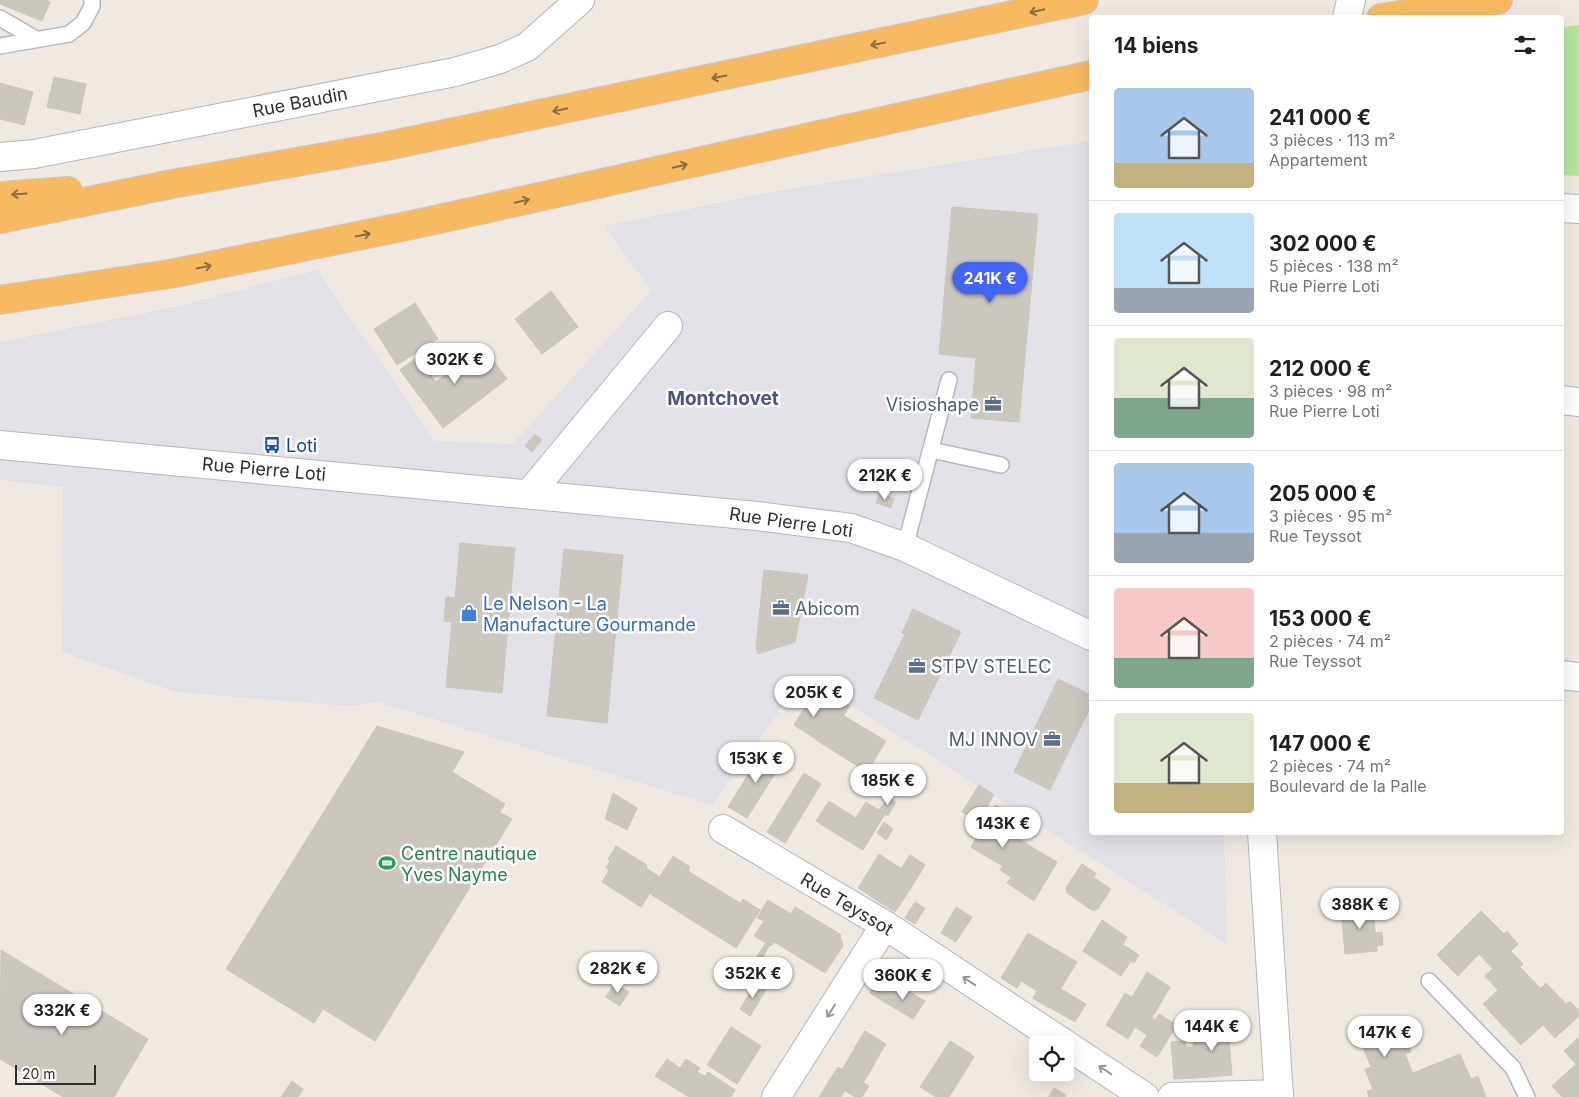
<!DOCTYPE html>
<html lang="fr">
<head>
<meta charset="utf-8">
<style>
	:root { --surface:#fff; --page:#f2f2f2; --text:#202124; --muted:#757577; --line:#e0e0e0; --accent:#4264fb }
	body { margin:0; font-family:Inter,sans-serif; background:var(--page); color:var(--text); height:100vh; display:flex; flex-direction:column; font-size:19px; white-space:nowrap }
	* { box-sizing:border-box; margin:0 }
	p { font-size:16px; color:var(--muted) }
	.icon { flex:none; width:28px; height:28px; fill:none; stroke:currentColor; stroke-width:2; stroke-linecap:round; stroke-linejoin:round }
	.map { position:relative; flex:1; overflow:hidden }
	.details { position:absolute; left:1089px; top:15px; width:475px; height:820px; display:flex; flex-direction:column; background:var(--surface); border-radius:5px; box-shadow:0 5px 20px #0002 }
	.details>* { flex:none }
	.fabs { position:absolute; left:1029px; top:1036px; display:grid; gap:10px }
	.fabs a { display:grid; place-items:center; width:45px; height:45px; border-radius:5px; background:var(--surface); box-shadow:0 5px 20px #0002; font-size:25px }
	.scale { position:absolute; left:15px; bottom:12px; width:81px; box-sizing:border-box; padding-left:5px; border:2px solid #2e2e2e; border-top:0; font-size:14px; line-height:18px; white-space:nowrap; color:#2e2e2e; -webkit-text-stroke:4px #fff; paint-order:stroke }
	.price { position:absolute; translate:-50% -42px; padding:0 11px; border-radius:18px; background:#fff; color:#222; font-size:16px; line-height:32px; filter:drop-shadow(0 1px 2px #0008) }
	.price::after { content:''; position:absolute; left:50%; top:30px; width:15px; height:11px; margin-left:-8px; background:inherit; clip-path:polygon(0 0,100% 0,50% 100%) }
	.price.current { background:var(--accent); color:#fff }
	ul { padding:0; list-style:none }
	li { display:flex; align-items:center; gap:15px; height:125px; padding:0 25px }
	li+li { border-top:1px solid var(--line) }
	li span { display:grid; place-items:center; flex:none; width:140px; height:100px; border-radius:5px; color:#555 }
	li>.icon { margin-inline-start:auto }
	span .icon { width:60px; height:60px; fill:#fffc; stroke-width:1 }
	li b { font-size:21px }
	h2 { display:flex; justify-content:space-between; align-items:center; height:60px; padding:0 25px; font-size:21px }
	.map>svg:first-child { display:block }
	.industrial { fill:#e3e1e8 }
	.green { fill:#b6e59e }
	.building { fill:#cbc7bf; stroke:#cbc5ba }
	.lines { fill:none; stroke-linecap:round; stroke-linejoin:round }
	.service-casing { stroke:#b4b7c1; stroke-width:18 }
	.minor-casing { stroke:#b4b7c1; stroke-width:30 }
	.tertiary-casing { stroke:#b4b7c1; stroke-width:30 }
	.trunk-casing { stroke:#c9c9c9; stroke-width:30 }
	.service { stroke:#fff; stroke-width:15 }
	.minor { stroke:#fff; stroke-width:28 }
	.tertiary { stroke:#fff; stroke-width:28 }
	.trunk { stroke:#f8ba60; stroke-width:28 }
	.oneway { stroke:#896d44 }
	.oneway2 { stroke:#969696 }
	.labels { text-anchor:middle; dominant-baseline:central; stroke-width:5; stroke-linejoin:round; paint-order:stroke }
	.street-label { font-size:18px; fill:#2e2e2e; stroke:#fff }
	.service-label { font-size:18px; fill:#4e5e75; stroke:#fff; text-anchor:end }
	.transit-label { font-size:18px; fill:#164399; stroke:#fff; text-anchor:start }
	.shop-label { font-size:18px; fill:#366cbe; stroke:#fff; text-anchor:start }
	.leisure-label { font-size:18px; fill:#27864d; stroke:#fff; text-anchor:start }
	.neighbourhood-label { font-size:19px; font-weight:bold; fill:#4d5680; stroke:#fff }
</style>
</head>
<body>
<div class="map">
<svg width="1579" height="1097" viewBox="0 0 1579 1097">
	<rect width="100%" height="100%" fill="#efe9e1"/>
	<path class="industrial" d="M1091,141V832L1224,833L1227,944L805,676L712,805L378,702L348,706L176,692L62,652L63,487L0,480V342L174,307L317,270L435,441L513,444L651,291L605,226L771,192Z"/>
	<path class="green" d="M1579,25V176L1561,175V27Z"/>
	<path class="building" d="M0,0H46L50,2L42,21L0,4Z
		M54,77L86,84L80,114L47,107Z
		M0,83L33,92L24,125L0,119Z
		M952,207L1038,214L1019,422L971,418L976,358L939,354Z
		M551,291L578,327L542,354L515,319Z
		M415,303L438,339L397,365L374,329Z
		M483,347L507,379L443,428L400,370L417,357L436,382Z
		M535,434L542,440L532,452L525,446Z
		M879,494L894,498L891,508L876,503Z
		M460,543L515,548L502,693L446,687L452,622L444,621L446,597L455,598Z
		M564,549L623,555L607,723L547,716Z
		M764,570L808,575L795,642L758,654L756,647Z
		M913,609L961,632L918,720L874,698L905,634L902,633Z
		M1058,679L1091,695V706L1050,790L1014,772Z
		M812,696L834,710L816,739L794,725Z
		M832,696L842,701L836,711L827,705Z
		M842,701L850,706L844,715L836,711Z
		M834,710L886,741L867,772L816,740Z
		M377,726L464,752L452,772L505,804L443,902L454,908L379,1030L381,1032L375,1041L323,1009L314,1023L244,980L247,977L240,972L332,825L320,818Z
		M764,749L783,761L747,818L728,807Z
		M804,773L821,784L785,843L767,832Z
		M979,785L994,795L978,822L962,812Z
		M613,793L637,808L627,830L605,819Z
		M889,797L896,802L888,816L879,810Z
		M829,801L843,810L830,830L816,821Z
		M866,802L885,814L863,850L843,838Z
		M996,805L1012,816L987,857L971,847Z
		M843,810L856,818L843,838L830,830Z
		M499,812L512,819L381,1032L379,1030L454,908L443,902Z
		M1021,813L1032,819L1018,841L1010,837L1015,827L1013,826Z
		M320,818L332,825L240,972L247,977L244,980L226,969Z
		M884,822L893,829L886,840L877,833Z
		M1002,833L1018,841L1003,866L987,857Z
		M1019,839L1030,846L1011,877L1000,870Z
		M616,846L647,865L646,868L660,877L641,907L602,882L609,870L606,868L610,861L608,859Z
		M1030,846L1057,862L1034,901L1007,883Z
		M879,854L902,869L881,903L858,888Z
		M910,855L925,865L913,885L897,875Z
		M673,856L690,867L688,871L714,887L693,921L649,893Z
		M1082,864L1096,873L1094,877L1079,868Z
		M1079,868L1111,889L1101,904L1069,883Z
		M897,875L913,885L895,912L881,903Z
		M1069,883L1101,904L1098,909L1093,911L1067,893L1066,888Z
		M714,887L740,903L743,899L760,910L736,948L693,921Z
		M768,900L791,914L771,946L754,936L764,921L757,918Z
		M915,902L925,908L915,924L905,918Z
		M1374,906L1375,933L1382,932L1383,945L1377,946V951L1345,954L1341,909Z
		M795,907L840,934L843,946L825,973L774,942Z
		M956,907L972,917L956,942L941,933Z
		M1481,911L1504,934L1507,931L1518,944L1493,969L1479,954L1458,976L1437,955Z
		M1102,920L1127,937L1121,947L1124,945L1139,955L1134,963L1131,961L1121,976L1083,951Z
		M1028,933L1077,962L1049,1008L1033,998L1037,991L1021,981L1017,988L1001,978Z
		M766,943L769,946L760,962L755,959Z
		M1,950L148,1039L114,1097H63L0,1059Z
		M1511,951L1523,964L1520,967L1540,988L1537,992L1538,993L1503,1026L1483,1004L1498,990L1485,976Z
		M1147,972L1170,987L1152,1018L1155,1020L1159,1014L1177,1025L1157,1057L1140,1046L1147,1035L1135,1027L1128,1039L1106,1025L1125,993L1132,997Z
		M881,975L893,982L881,1000L870,993Z
		M893,982L925,1001L913,1019L881,1000Z
		M615,983L629,992L620,1006L606,997Z
		M756,983L766,990L750,1016L740,1009Z
		M1546,983L1566,1004L1570,1001L1579,1011V1016L1555,1038L1543,1025L1521,1045L1503,1026Z
		M1061,989L1086,1004L1075,1022L1049,1007Z
		M1382,1017L1390,1036L1402,1031L1411,1052L1405,1054L1413,1074L1388,1083L1394,1097H1369L1367,1091L1373,1089L1365,1069L1371,1067L1363,1047L1368,1045L1361,1026Z
		M1228,1026L1232,1075L1196,1078L1192,1029Z
		M731,1027L761,1046L737,1084L707,1065Z
		M865,1031L886,1044L879,1055L858,1042Z
		M1579,1037V1097H1562L1552,1086L1576,1064L1564,1051Z
		M950,1041L970,1053L961,1066L966,1070L949,1097H936L920,1087Z
		M1185,1041L1186,1047H1193L1196,1078L1174,1079L1171,1042Z
		M858,1042L879,1055L870,1072L849,1058Z
		M970,1053L974,1057L966,1070L961,1066Z
		M1460,1054L1471,1079L1478,1076L1486,1097H1394L1388,1083Z
		M849,1058L870,1072L863,1083L842,1070Z
		M667,1059L680,1068L686,1059L700,1068L697,1072L705,1076L708,1072L714,1076L701,1097H689L655,1076Z
		M838,1067L869,1086L862,1097H855L829,1081Z
		M714,1076L735,1090L731,1097H701Z
		M292,1081L303,1089L298,1097H281Z
		M829,1081L845,1090L841,1097H819Z
		M1054,1088L1066,1095L1065,1097H1049Z"/>
	<g class="lines">
		<g class="service-casing">
			<path id="service" d="M0,18L36,39
				M0,46L69,34L83,23L92,6V0
				M931,450L1001,465
				M905,547L949,380
				M1429,981L1513,1068L1527,1097"/>
		</g>
		<g class="minor-casing">
			<path id="minor" d="M0,157L34,154L455,72L500,59L527,47L580,0
				M1561,208L1579,209
				M1561,400L1579,402
				M0,445L757,516L851,528L905,547L1091,636
				M529,494L668,326
				M1561,675L1579,677
				M723,829L885,925L1145,1097
				M776,1097L885,925
				M1172,1097L1279,1094"/>
		</g>
		<g class="tertiary-casing">
			<path id="tertiary" d="M1347,18L1351,0
				M1262,832L1279,1097"/>
		</g>
		<g class="trunk-casing">
			<path id="trunk" d="M1381,18L1498,0
				M0,196L68,191
				M0,219L172,184L387,146L1084,0
				M0,300L175,273L421,223L1091,75"/>
		</g>
		<use href="#service" class="service"/>
		<use href="#minor" class="minor"/>
		<use href="#tertiary" class="tertiary"/>
		<use href="#trunk" class="trunk"/>
	</g>
	<defs><path id="oneway-shaft" d="M-6 0H5M1.5-3L5.5 0L1.5 3" fill="none" stroke-width="1.6" stroke-linecap="round" stroke-linejoin="round" transform="scale(1.25)"/></defs>
	<g class="oneway">
		<use href="#oneway-shaft" transform="translate(1037 11) rotate(167)"/>
		<use href="#oneway-shaft" transform="translate(878 44) rotate(168)"/>
		<use href="#oneway-shaft" transform="translate(719 77) rotate(168)"/>
		<use href="#oneway-shaft" transform="translate(560 110) rotate(168)"/>
		<use href="#oneway-shaft" transform="translate(680 166) rotate(-13)"/>
		<use href="#oneway-shaft" transform="translate(19 194) rotate(176)"/>
		<use href="#oneway-shaft" transform="translate(522 201) rotate(-13)"/>
		<use href="#oneway-shaft" transform="translate(363 235) rotate(-11)"/>
		<use href="#oneway-shaft" transform="translate(204 267) rotate(-11)"/>
	</g>
	<g class="oneway2">
		<use href="#oneway-shaft" transform="translate(969 981) rotate(-147)"/>
		<use href="#oneway-shaft" transform="translate(831 1011) rotate(122)"/>
		<use href="#oneway-shaft" transform="translate(1105 1070) rotate(-147)"/>
	</g>
	<defs>
		<g id="office-bare" transform="scale(1.35)"><path d="M-6-3h4V-5.5h4V-3h4V5H-6ZM-1-4.5V-3h2v-1.5ZM-6 0V1H6V0Z" fill="#5c6f8a" stroke="#fff" stroke-width="2.5" paint-order="stroke"/></g>
		<g id="bus-bare" transform="scale(1.35)"><path d="M-5-6H5V4H4V6H2V4H-2V6H-4V4H-5ZM-3.5-4V0h7V-4ZM-3.5 1.2v1.5H-2V1.2ZM2 1.2v1.5H3.5V1.2Z" fill="#1a4fb4" stroke="#fff" stroke-width="2.5" paint-order="stroke"/></g>
		<g id="shop-bare" transform="scale(1.35)"><path d="M-5-2.5h2.3a2.7 3.5 0 0 1 5.4 0H5L5.5 6h-11ZM-1.5-2.5h3a1.5 2.3 0 0 0-3 0Z" fill="#3f7fe0" stroke="#fff" stroke-width="2.5" paint-order="stroke"/></g>
		<g id="stadium-bare" transform="scale(1.35)"><path d="M0-5a6.5 5 0 1 0 0 10a6.5 5 0 1 0 0-10ZM-3.5-1.8h7v3.6h-7Z" fill="#2e9e5b" stroke="#fff" stroke-width="2.5" paint-order="stroke"/></g>
	</defs>
	<g fill-rule="evenodd">
		<use href="#office-bare" x="993" y="404"/>
		<use href="#bus-bare" x="272" y="445"/>
		<use href="#office-bare" x="781" y="608"/>
		<use href="#shop-bare" x="469" y="613"/>
		<use href="#office-bare" x="917" y="666"/>
		<use href="#office-bare" x="1052" y="739"/>
		<use href="#stadium-bare" x="387" y="863"/>
	</g>
	<g class="labels">
		<g class="street-label">
			<text transform="translate(300 102) rotate(-11)">Rue Baudin</text>
			<text transform="translate(264 469) rotate(5)">Rue Pierre Loti</text>
			<text transform="translate(791 522) rotate(8)">Rue Pierre Loti</text>
			<text transform="translate(847 904) rotate(31)">Rue Teyssot</text>
		</g>
		<g class="service-label">
			<text x="979" y="404">Visioshape</text>
			<text x="795" y="608" text-anchor="start">Abicom</text>
			<text x="931" y="666" text-anchor="start">STPV STELEC</text>
			<text x="1038" y="739">MJ INNOV</text>
		</g>
		<g class="transit-label">
			<text x="286" y="445">Loti</text>
		</g>
		<g class="shop-label">
			<text x="483" y="603">Le Nelson - La<tspan x="483" dy="21">Manufacture Gourmande</tspan></text>
		</g>
		<g class="leisure-label">
			<text x="401" y="853">Centre nautique<tspan x="401" dy="21">Yves Nayme</tspan></text>
		</g>
		<g class="neighbourhood-label">
			<text x="723" y="398">Montchovet</text>
		</g>
	</g>
</svg>
<div class="fabs">
<a><svg class="icon" aria-label="locate" viewBox="0 0 24 24"><circle cx="12" cy="12" r="6"/><path d="M12 2v4M12 18v4M2 12h4M18 12h4"/></svg></a>
</div>
<div class="scale">20 m</div>
<b class="price current" style="left:990px;top:304px">241K €</b>
<b class="price" style="left:455px;top:385px">302K €</b>
<b class="price" style="left:885px;top:501px">212K €</b>
<b class="price" style="left:814px;top:718px">205K €</b>
<b class="price" style="left:756px;top:784px">153K €</b>
<b class="price" style="left:888px;top:806px">185K €</b>
<b class="price" style="left:1003px;top:849px">143K €</b>
<b class="price" style="left:1360px;top:930px">388K €</b>
<b class="price" style="left:618px;top:994px">282K €</b>
<b class="price" style="left:753px;top:999px">352K €</b>
<b class="price" style="left:903px;top:1001px">360K €</b>
<b class="price" style="left:62px;top:1036px">332K €</b>
<b class="price" style="left:1212px;top:1052px">144K €</b>
<b class="price" style="left:1385px;top:1058px">147K €</b>
<section class="details">
<h2>14 biens<svg class="icon" aria-label="filters" viewBox="0 0 24 24"><path d="M4 7h16M4 17h16"/><circle cx="9" cy="7" r="2"/><circle cx="15" cy="17" r="2"/></svg></h2>
<ul>
<li><span style="background:linear-gradient(#a9c7e8 75%,#c2b280 0)"><svg class="icon" aria-label="home" viewBox="0 0 24 24"><path d="M3 11l9-7 9 7M6 9v11h12V9"/></svg></span><div><b>241 000 €</b><p>3 pièces · 113 m²</p><p>Appartement</p></div></li>
<li><span style="background:linear-gradient(#bfe0f5 75%,#9aa5b1 0)"><svg class="icon" aria-label="home" viewBox="0 0 24 24"><path d="M3 11l9-7 9 7M6 9v11h12V9"/></svg></span><div><b>302 000 €</b><p>5 pièces · 138 m²</p><p>Rue Pierre Loti</p></div></li>
<li><span style="background:linear-gradient(#dfe7d0 60%,#7fa58c 0)"><svg class="icon" aria-label="home" viewBox="0 0 24 24"><path d="M3 11l9-7 9 7M6 9v11h12V9"/></svg></span><div><b>212 000 €</b><p>3 pièces · 98 m²</p><p>Rue Pierre Loti</p></div></li>
<li><span style="background:linear-gradient(#a9c7e8 70%,#9aa5b1 0)"><svg class="icon" aria-label="home" viewBox="0 0 24 24"><path d="M3 11l9-7 9 7M6 9v11h12V9"/></svg></span><div><b>205 000 €</b><p>3 pièces · 95 m²</p><p>Rue Teyssot</p></div></li>
<li><span style="background:linear-gradient(#f6c9c9 70%,#7fa58c 0)"><svg class="icon" aria-label="home" viewBox="0 0 24 24"><path d="M3 11l9-7 9 7M6 9v11h12V9"/></svg></span><div><b>153 000 €</b><p>2 pièces · 74 m²</p><p>Rue Teyssot</p></div></li>
<li><span style="background:linear-gradient(#dfe7d0 70%,#c2b280 0)"><svg class="icon" aria-label="home" viewBox="0 0 24 24"><path d="M3 11l9-7 9 7M6 9v11h12V9"/></svg></span><div><b>147 000 €</b><p>2 pièces · 74 m²</p><p>Boulevard de la Palle</p></div></li>
</ul>
</section>
</div>
</body>
</html>
